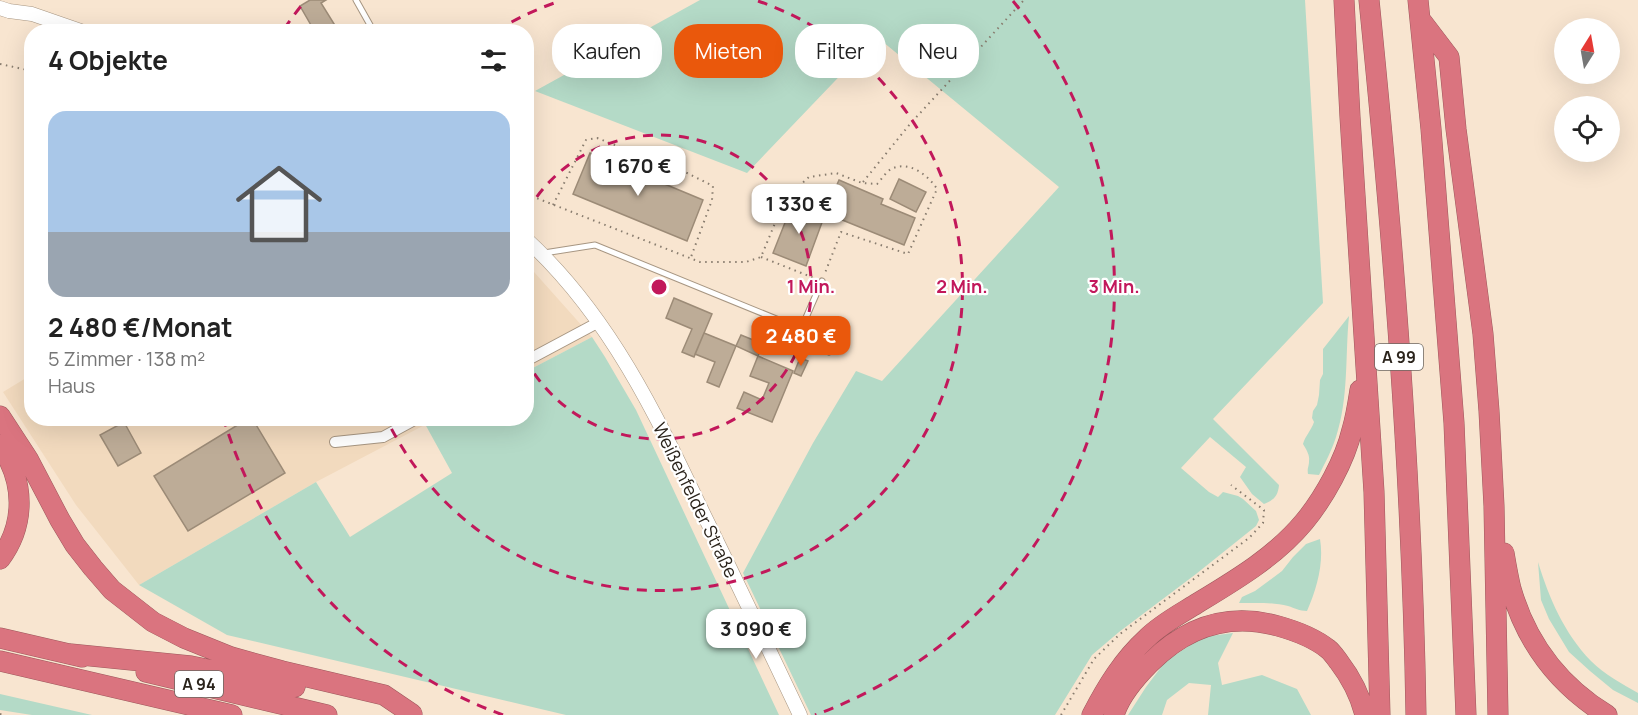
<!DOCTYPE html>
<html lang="de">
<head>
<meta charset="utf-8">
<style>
	:root { --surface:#fff; --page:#f2f2f2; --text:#222; --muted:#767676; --accent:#ea580c }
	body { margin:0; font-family:Manrope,sans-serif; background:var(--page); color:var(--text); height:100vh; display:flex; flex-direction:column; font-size:22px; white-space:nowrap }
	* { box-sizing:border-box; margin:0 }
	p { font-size:20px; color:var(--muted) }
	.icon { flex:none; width:33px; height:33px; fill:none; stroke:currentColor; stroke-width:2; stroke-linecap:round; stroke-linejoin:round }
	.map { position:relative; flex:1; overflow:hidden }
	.sheet { position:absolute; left:24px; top:24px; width:510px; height:402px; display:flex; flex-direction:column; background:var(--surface); border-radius:24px; box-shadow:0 6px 24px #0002 }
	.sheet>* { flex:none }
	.guide { position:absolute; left:552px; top:24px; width:570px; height:54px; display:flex; gap:12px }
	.needle { width:39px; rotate:11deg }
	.tools { position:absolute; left:1554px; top:18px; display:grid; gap:12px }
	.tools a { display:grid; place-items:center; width:66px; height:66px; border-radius:50%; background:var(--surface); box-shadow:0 6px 24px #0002; font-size:30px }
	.price { position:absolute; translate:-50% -51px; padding:0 14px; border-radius:12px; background:#fff; color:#222; font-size:20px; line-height:39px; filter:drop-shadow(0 2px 3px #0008) }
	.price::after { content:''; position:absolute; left:50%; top:36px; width:18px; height:14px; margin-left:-9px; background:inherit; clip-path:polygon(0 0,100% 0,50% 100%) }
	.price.current { background:var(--accent); color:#fff }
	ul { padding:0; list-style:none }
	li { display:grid; align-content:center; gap:12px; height:318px; padding:0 24px }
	li span { display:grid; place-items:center; height:186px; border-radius:18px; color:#555 }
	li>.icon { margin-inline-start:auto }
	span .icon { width:108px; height:108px; fill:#fffc; stroke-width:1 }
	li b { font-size:26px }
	h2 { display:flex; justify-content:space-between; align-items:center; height:72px; padding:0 24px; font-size:26px }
	.chip { padding:0 21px; border-radius:24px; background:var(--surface); box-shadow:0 6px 24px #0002; font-size:21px; line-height:54px }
	.chip.current { background:var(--accent); color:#fff }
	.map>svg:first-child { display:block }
	.built { fill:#f2dabe }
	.green { fill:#b4dac7 }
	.building { fill:#bdac97; stroke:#9c8b77; stroke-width:1.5 }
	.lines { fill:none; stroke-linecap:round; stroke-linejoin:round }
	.service-casing { stroke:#a79682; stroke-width:7 }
	.minor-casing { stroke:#a79682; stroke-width:12 }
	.tertiary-casing { stroke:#a79682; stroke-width:15 }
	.motorway-casing { stroke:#9d585c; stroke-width:21 }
	.path { stroke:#887c6e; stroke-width:2; stroke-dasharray:1.5 4.5; stroke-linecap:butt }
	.service { stroke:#fff; stroke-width:5 }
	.minor { stroke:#fff; stroke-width:10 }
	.tertiary { stroke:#fff; stroke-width:14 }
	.motorway { stroke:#da747f; stroke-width:20 }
	.ring { fill:none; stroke:#c2185b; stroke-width:3; stroke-dasharray:10 8 }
	.labels { text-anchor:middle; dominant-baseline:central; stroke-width:4.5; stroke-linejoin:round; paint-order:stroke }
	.shield { fill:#fff; stroke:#6b6660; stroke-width:1.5 }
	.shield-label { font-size:16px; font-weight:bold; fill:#2b241c }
	.street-label { font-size:18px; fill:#2b241c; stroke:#fff }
	.centre { fill:#c2185b; stroke:#fff; stroke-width:3 }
	.ring-label { font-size:18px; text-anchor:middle; font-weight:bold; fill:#c2185b; stroke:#fff; stroke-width:4.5; stroke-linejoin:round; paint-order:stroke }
</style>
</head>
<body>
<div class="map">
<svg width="1638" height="715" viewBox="0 0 1638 715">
	<rect width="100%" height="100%" fill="#f8e5d0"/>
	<path class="built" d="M526,263L592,337L527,371H526Z
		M31,375L32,418L436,419L316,482L139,585L76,505L3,392Z"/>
	<path class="green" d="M700,0H1305L1323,303L1213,419L1279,485C1278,496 1274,500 1264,504L1252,494L1240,477L1246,467L1210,437L1181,468L1209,492L1218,497L1223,492L1238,496L1243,499L1256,511L1259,520L1256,526L1196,574L1119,632L1092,655L1055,715H811L743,573L813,443L856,371L882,381L1059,187L877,37L747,173L535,91Z
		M1349,316C1345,356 1349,397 1336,437C1332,450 1325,463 1319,475L1308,474C1307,468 1309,467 1309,461C1310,455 1306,449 1303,444C1305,436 1311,431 1314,422L1312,418L1313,411L1317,405L1319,395L1320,380L1323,374V349Z
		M592,337L605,357L636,410L779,715H566L227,635L139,585L316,482L350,537L452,473L425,424L436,419L526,418L527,371Z
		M1320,539C1324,563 1317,588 1307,611C1299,611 1295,608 1288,606C1273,602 1255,603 1239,603L1242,597L1255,591L1282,571L1293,557L1306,544Z
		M1538,562C1549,598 1564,633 1591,661C1604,674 1622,684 1638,693V703L1613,690L1590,671L1569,652L1549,619L1541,600Z
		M1233,633L1218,663L1222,685L1262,675L1297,689L1311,715H1208L1211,685L1189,683L1167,700L1162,715H1128L1146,687L1165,662L1202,637Z
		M0,694L92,715H32L0,710Z"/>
	<path class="building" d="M310,0H326L321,3L336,27L328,32H315L300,6Z
		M590,153L703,200L687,241L573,194Z
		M899,179L926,192L916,212L890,199Z
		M839,180L883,199L881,204L915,218L904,245L825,213Z
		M792,205L824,217L806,266L773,253Z
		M674,298L712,314L694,357L682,352L692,329L666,318Z
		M704,333L736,346L719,387L707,382L715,362L695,354Z
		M741,335L763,344L758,356L736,346Z
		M758,356L793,371L772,422L737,408L744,392L762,400L769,383L750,376Z
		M800,358L808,361L801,376L794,373Z
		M249,418H252L285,473L188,531L154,476Z
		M124,422L141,453L118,466L100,435Z"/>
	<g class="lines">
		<g class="service-casing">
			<path id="service" d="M356,0L374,32
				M544,253L595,245L801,329L829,352
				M801,329L822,281"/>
		</g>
		<g class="minor-casing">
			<path id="minor" d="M526,361L599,322
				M335,442L383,437L418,418"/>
		</g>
		<g class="tertiary-casing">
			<path id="tertiary" d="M0,8L9,11L32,14L84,32
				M526,239C609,315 656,414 703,513C736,580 768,648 800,715"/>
		</g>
		<g class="motorway-casing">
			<path id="motorway" d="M1344,0L1350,117L1374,492L1380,715
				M1369,0C1393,238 1412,476 1416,715
				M1418,0L1431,129L1454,423L1466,715
				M1420,19L1449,57L1456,129L1483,334L1489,411L1494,506L1498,715
				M0,416L28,459L60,520L75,545L93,568L112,590L153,622L184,638L231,657L282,671L384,695L412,714
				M0,445C25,481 26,524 0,559
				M1504,553C1506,565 1508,577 1511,589C1527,644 1558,685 1607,715
				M0,638L82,657
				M71,654L191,666L295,687
				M0,661L232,715
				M146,672L327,715
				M1092,715C1107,686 1123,660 1147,638C1161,624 1180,614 1196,604C1234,581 1275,557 1304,522C1324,498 1345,460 1352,430C1356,417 1358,403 1360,390
				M1114,715C1120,695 1135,678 1150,663C1186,627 1228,612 1278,626C1296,631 1313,637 1328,649C1332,652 1336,658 1339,662C1352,679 1360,695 1365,715"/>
		</g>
		<path class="path" d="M0,64L32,71
			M863,182L910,124L1024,0
			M526,194L700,262H746L761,257L785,199L809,177L836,173L862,183L877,184C881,180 886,172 891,169C909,160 928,175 937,189L908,254L841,232L825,273
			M553,205L586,140L597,138L687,173L713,186L712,200L691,257
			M761,257L814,278
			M0,714L4,715
			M1061,715L1094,659L1120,634L1249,538L1263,523L1264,510L1231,485"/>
		<use href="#service" class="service"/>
		<use href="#minor" class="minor"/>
		<use href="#tertiary" class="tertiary"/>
		<use href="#motorway" class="motorway"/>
	</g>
	<g class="ring">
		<path d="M527 212A152 152 0 1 1 527 362"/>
		<path d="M496 31A303 303 0 0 1 560 1M758 1A303 303 0 1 1 387 420"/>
		<path d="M503 715A455 455 0 0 1 224 420M284 29A455 455 0 0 1 305 1M1013 1A455 455 0 0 1 815 715"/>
	</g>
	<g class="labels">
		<g class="shield">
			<rect x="1375" y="344" width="48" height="26" rx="4.5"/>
			<rect x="175" y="671" width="48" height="26" rx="4.5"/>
		</g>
		<g class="shield-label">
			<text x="1399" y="357">A 99</text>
			<text x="199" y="684">A 94</text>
		</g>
		<g class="street-label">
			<text transform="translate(696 500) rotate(64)">Weißenfelder Straße</text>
		</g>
	</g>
	<circle cx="659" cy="287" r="9" class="centre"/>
	<g class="ring-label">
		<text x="811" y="293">1 Min.</text>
		<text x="962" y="293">2 Min.</text>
		<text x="1114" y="293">3 Min.</text>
	</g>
</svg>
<div class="tools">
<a><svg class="needle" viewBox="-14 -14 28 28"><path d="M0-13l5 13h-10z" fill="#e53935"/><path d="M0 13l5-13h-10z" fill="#767676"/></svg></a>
<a><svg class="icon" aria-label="locate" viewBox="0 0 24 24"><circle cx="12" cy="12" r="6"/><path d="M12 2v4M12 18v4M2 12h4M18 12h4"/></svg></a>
</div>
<b class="price" style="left:638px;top:197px">1 670 €</b>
<b class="price" style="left:799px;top:235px">1 330 €</b>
<b class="price current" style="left:801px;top:367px">2 480 €</b>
<b class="price" style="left:756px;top:660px">3 090 €</b>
<div class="guide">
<a class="chip">Kaufen</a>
<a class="chip current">Mieten</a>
<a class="chip">Filter</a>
<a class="chip">Neu</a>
</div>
<section class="sheet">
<h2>4 Objekte<svg class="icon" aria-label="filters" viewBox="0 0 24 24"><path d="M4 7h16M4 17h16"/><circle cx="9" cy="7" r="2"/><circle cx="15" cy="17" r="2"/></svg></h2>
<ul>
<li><span style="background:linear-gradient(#a9c7e8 65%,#9aa5b1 0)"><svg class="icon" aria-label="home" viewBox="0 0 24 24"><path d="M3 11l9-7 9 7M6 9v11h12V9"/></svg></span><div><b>2 480 €/Monat</b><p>5 Zimmer · 138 m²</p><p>Haus</p></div></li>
</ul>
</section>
</div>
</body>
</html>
